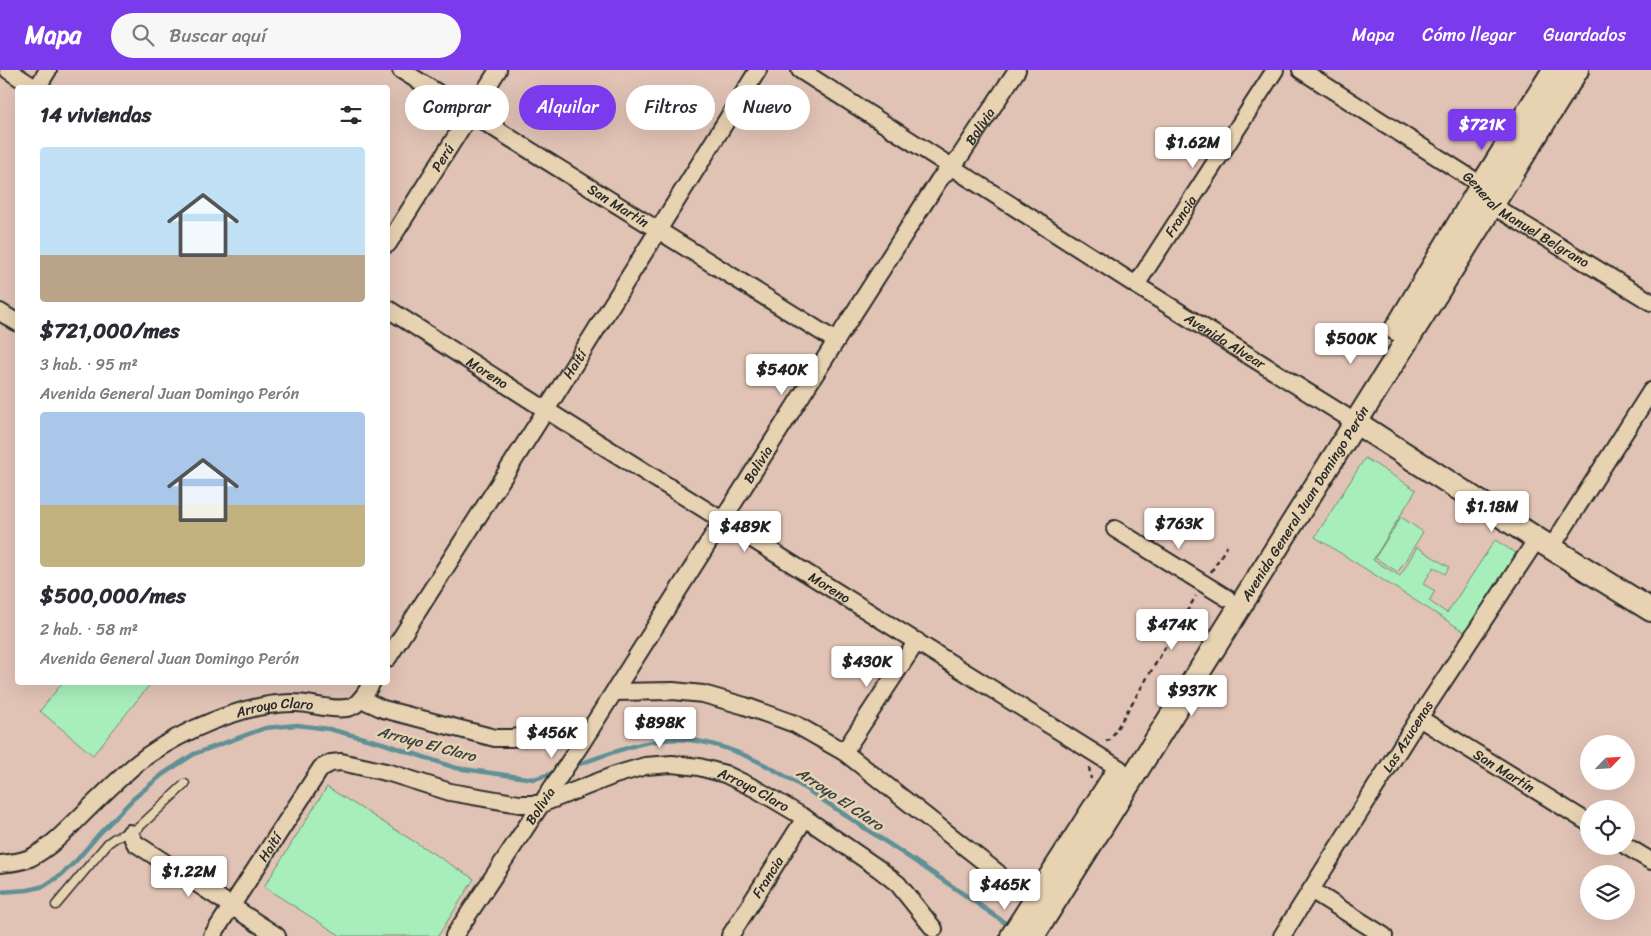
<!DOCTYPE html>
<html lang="es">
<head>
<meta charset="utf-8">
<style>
	:root { --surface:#fff; --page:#f7f7f7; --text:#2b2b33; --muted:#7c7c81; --accent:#7c3aed }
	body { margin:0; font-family:Sriracha,sans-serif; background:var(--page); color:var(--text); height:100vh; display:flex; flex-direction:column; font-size:19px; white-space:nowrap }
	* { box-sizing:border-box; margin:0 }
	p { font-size:16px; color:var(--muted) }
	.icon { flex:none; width:28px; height:28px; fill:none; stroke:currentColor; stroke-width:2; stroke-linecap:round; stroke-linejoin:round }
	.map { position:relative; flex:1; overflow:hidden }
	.side { position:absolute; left:15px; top:15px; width:375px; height:600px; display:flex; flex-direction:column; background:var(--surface); border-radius:5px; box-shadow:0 5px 20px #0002 }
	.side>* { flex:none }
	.top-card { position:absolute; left:405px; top:15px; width:475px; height:45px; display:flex; gap:10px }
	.needle { width:32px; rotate:65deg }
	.fabs { position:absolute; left:1580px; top:665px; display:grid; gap:10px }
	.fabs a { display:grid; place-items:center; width:55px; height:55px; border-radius:50%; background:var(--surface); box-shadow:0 5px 20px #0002; font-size:25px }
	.price { position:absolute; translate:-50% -42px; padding:0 11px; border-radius:5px; background:#fff; color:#222; font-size:16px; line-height:32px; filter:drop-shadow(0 1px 2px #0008) }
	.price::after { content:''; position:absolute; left:50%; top:30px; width:15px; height:11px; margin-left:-8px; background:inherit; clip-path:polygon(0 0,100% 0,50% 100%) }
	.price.selected { background:var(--accent); color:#fff }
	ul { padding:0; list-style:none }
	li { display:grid; align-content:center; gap:10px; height:265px; padding:0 25px }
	li span { display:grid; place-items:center; height:155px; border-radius:5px; color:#555 }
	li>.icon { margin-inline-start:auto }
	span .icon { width:90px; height:90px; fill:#fffc; stroke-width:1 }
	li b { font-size:21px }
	h2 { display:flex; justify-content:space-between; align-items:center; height:60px; padding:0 25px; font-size:21px }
	.pill { padding:0 18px; border-radius:22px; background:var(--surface); box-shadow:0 5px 20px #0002; font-size:18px; line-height:45px }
	.pill.selected { background:var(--accent); color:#fff }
	header { display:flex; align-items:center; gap:30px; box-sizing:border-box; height:70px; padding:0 25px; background:var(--accent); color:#fff }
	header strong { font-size:24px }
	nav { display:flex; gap:28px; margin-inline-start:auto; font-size:18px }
	.search { width:350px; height:45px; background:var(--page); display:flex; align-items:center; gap:12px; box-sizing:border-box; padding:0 18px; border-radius:28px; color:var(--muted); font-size:19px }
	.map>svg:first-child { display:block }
	.green { fill:#a8eebb; stroke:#6a8c73 }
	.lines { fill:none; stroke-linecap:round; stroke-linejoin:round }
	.stream { stroke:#609096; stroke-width:4.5 }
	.lane-casing { stroke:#2b2b2b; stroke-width:11 }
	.street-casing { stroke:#2b2b2b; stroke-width:20 }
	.secondary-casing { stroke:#2b2b2b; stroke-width:26 }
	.path { stroke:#2b2b2b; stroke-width:2.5; stroke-dasharray:5 4; stroke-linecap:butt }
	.lane { stroke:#e7d2b1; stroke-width:8 }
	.street { stroke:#e7d2b1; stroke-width:16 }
	.secondary { stroke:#e7d2b1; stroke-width:22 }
	.labels { text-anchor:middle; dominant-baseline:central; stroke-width:5; stroke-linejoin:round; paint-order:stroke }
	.street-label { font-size:14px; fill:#2b2b2b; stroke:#e7d2b1 }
	.water-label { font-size:15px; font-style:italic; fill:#384446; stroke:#e7d2b1 }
</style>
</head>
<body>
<header>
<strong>Mapa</strong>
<div class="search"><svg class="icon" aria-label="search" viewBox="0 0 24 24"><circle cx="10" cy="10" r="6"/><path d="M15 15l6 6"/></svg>Buscar aquí</div>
<nav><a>Mapa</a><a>Cómo llegar</a><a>Guardados</a></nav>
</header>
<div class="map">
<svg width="1651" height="866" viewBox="0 0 1651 866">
	<rect width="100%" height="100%" fill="#e1c3b5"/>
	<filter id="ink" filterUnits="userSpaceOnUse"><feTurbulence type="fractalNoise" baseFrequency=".02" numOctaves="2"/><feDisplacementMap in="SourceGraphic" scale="10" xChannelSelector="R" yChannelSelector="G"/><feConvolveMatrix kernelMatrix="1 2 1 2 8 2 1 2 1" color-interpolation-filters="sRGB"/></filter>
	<g filter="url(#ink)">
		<path class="green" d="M1365,388L1416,420L1373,490L1400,506L1417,477L1449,497L1445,504L1434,497L1423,514L1435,521L1429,531L1447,543L1495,470L1516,483L1465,562L1315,467Z
			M1401,447L1423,462L1398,502L1375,488Z
			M63,612H151V613L93,685L40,641Z
			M327,717L474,809L438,866H341L264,817Z"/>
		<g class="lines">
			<path class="stream" d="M573,696C611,684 651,665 691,670C755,679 808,721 860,755C911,788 961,822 1011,857
				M0,822L28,820L44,816L61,805L76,791L99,764L133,729L163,704L194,684L265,658L297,655L329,659L382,673L456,698L534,709L557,702"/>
			<g class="lane-casing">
				<path id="lane" d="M56,835L108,773L115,768L138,758L185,714"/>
			</g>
			<g class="street-casing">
				<g id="street">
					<path d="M8,0L35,18"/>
					<path id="s1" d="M401,0L836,271"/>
					<path id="s2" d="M800,0L1136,215L1355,352"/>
					<path id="s3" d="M1301,0L1472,109L1492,133L1503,142L1651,232"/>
					<path d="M37,18L48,0"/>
					<path id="s4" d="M388,174L498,0"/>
					<path id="s5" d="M1136,215L1275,0"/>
					<path id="s6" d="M388,239L546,340L1120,699"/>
					<path d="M0,242L18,253"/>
					<path d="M1115,459L1227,528"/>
					<path d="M1551,478L1651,321"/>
					<path id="s7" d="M388,588L546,340L758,0"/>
					<path d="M614,622L673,621L703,624L745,636L795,654L844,682L998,803"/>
					<path d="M361,629L383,639L495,668H511L590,660"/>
					<path id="s8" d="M1419,648L1589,753"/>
					<path d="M844,682L917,571"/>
					<path d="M130,763L135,773L277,866"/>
					<path d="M1626,776L1651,791"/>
					<path id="s9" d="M0,794C10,793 21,792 30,788C48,779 63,764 77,750C96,731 115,712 135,695C153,680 173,669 194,659C225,645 262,632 296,633C312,633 339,643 353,636C362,631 367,621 372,612"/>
					<path d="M1311,820L1384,866"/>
					<path id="s10" d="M212,866L321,698L331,693L341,692L390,703L450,722L519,734H541L615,705L645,696L672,694L699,697L725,704L756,719L805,748L879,799L898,814L934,859"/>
					<path id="s11" d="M454,866L581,674L836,271L939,110L959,88L1017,0"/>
					<path id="s12" d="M730,866L805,748"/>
					<path id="s13" d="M1282,866L1419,648L1537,469"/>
				</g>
			</g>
			<g class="secondary-casing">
				<g id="secondary">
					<path d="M1396,259L1480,118L1554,0"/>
					<path d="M1355,352L1537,469L1651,540"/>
					<path d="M1012,866L1114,707"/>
					<path id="s14" d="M1033,866L1577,0"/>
				</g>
			</g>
			<path class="path" d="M1211,502L1227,476
				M1106,671L1110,670L1196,526
				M1089,697L1091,709"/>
			<use href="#lane" class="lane"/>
			<use href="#street" class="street"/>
			<use href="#secondary" class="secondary"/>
		</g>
	</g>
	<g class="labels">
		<g class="street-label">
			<text stroke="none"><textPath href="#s11" startOffset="966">Bolivia</textPath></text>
			<text stroke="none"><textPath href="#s4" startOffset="102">Perú</textPath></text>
			<text stroke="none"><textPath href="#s1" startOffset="256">San Martín</textPath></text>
			<text stroke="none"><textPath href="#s5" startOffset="82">Francia</textPath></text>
			<text stroke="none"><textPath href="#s3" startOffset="271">General Manuel Belgrano</textPath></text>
			<text stroke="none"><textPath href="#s2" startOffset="504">Avenida Alvear</textPath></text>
			<text stroke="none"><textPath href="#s7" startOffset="348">Haití</textPath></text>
			<text stroke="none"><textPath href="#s6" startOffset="118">Moreno</textPath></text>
			<text stroke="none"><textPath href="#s11" startOffset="561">Bolivia</textPath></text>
			<text stroke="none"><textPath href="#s14" startOffset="511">Avenida General Juan Domingo Perón</textPath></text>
			<text stroke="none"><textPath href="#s6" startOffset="522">Moreno</textPath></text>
			<text stroke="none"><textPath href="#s9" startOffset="325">Arroyo Claro</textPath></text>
			<text stroke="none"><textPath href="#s13" startOffset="236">Las Azucenas</textPath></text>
			<text stroke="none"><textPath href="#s8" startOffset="100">San Martín</textPath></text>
			<text stroke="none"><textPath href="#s10" startOffset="651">Arroyo Claro</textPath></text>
			<text stroke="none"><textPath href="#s11" startOffset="156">Bolivia</textPath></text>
			<text stroke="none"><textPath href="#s10" startOffset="106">Haití</textPath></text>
			<text stroke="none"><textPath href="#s12" startOffset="70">Francia</textPath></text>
		</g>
		<g class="water-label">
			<text transform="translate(427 674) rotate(15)">Arroyo El Claro</text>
			<text transform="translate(840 729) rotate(34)">Arroyo El Claro</text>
		</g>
	</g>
</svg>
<div class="fabs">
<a><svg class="needle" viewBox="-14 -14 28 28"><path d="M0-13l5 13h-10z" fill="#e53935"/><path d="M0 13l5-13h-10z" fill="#7c7c81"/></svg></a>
<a><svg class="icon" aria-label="locate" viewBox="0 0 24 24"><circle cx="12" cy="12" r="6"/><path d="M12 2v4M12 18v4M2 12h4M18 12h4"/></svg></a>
<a><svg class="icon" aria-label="layers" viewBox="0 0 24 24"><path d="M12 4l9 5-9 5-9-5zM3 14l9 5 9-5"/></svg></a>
</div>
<b class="price selected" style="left:1482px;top:81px">$721K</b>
<b class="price" style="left:1193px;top:99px">$1.62M</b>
<b class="price" style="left:1351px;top:295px">$500K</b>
<b class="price" style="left:782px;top:326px">$540K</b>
<b class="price" style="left:1492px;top:463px">$1.18M</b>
<b class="price" style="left:1179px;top:480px">$763K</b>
<b class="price" style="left:745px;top:483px">$489K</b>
<b class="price" style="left:1172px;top:581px">$474K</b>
<b class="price" style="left:867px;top:618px">$430K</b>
<b class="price" style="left:1192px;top:647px">$937K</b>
<b class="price" style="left:660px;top:679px">$898K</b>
<b class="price" style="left:552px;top:689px">$456K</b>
<b class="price" style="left:189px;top:828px">$1.22M</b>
<b class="price" style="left:1005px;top:841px">$465K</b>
<div class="top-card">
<a class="pill">Comprar</a>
<a class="pill selected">Alquilar</a>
<a class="pill">Filtros</a>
<a class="pill">Nuevo</a>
</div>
<section class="side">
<h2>14 viviendas<svg class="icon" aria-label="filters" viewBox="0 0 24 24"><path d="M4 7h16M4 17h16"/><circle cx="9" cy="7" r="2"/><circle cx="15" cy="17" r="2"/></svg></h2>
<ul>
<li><span style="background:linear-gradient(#bfe0f5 70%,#b9a48a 0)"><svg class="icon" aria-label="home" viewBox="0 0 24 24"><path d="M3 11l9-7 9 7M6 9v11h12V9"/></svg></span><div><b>$721,000/mes</b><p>3 hab. · 95 m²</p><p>Avenida General Juan Domingo Perón</p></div></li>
<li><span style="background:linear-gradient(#a9c7e8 60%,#c2b280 0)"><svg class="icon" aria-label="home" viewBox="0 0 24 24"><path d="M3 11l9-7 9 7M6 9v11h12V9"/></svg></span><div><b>$500,000/mes</b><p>2 hab. · 58 m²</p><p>Avenida General Juan Domingo Perón</p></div></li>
</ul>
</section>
</div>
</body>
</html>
